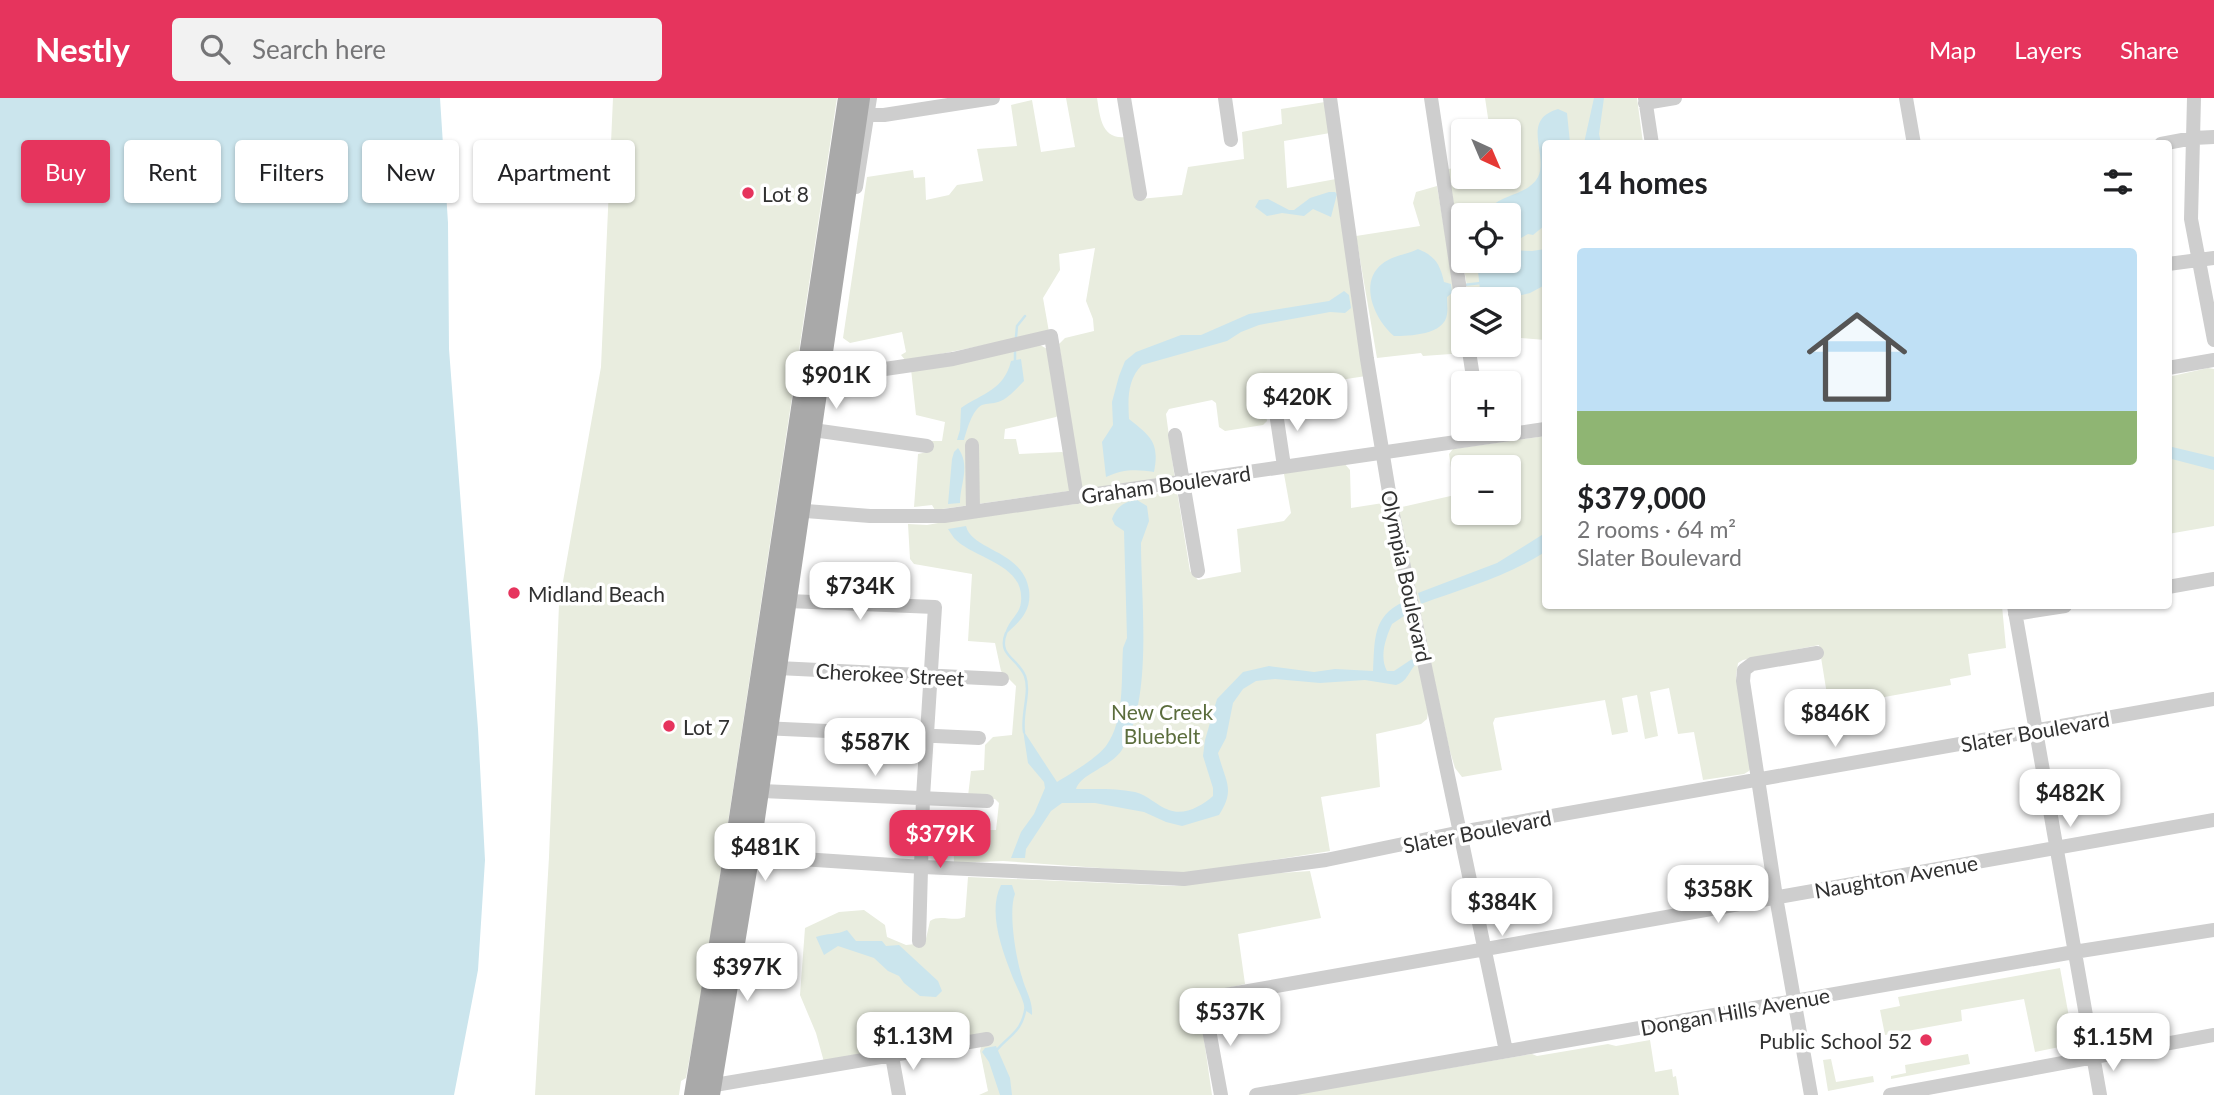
<!DOCTYPE html>
<html lang="en">
<head>
<meta charset="utf-8">
<style>
	:root { --surface:#fff; --page:#f2f2f2; --text:#202124; --muted:#757577; --line:#e0e0e0; --accent:#e6345d }
	body { margin:0; font-family:Lato,sans-serif; background:var(--page); color:var(--text); height:100vh; display:flex; flex-direction:column; font-size:26px; white-space:nowrap }
	* { box-sizing:border-box; margin:0 }
	p { font-size:23px; color:var(--muted) }
	.icon { flex:none; width:38px; height:38px; fill:none; stroke:currentColor; stroke-width:2; stroke-linecap:round; stroke-linejoin:round }
	.map { position:relative; flex:1; overflow:hidden }
	.panel { position:absolute; left:1542px; top:42px; width:630px; height:469px; display:flex; flex-direction:column; background:var(--surface); border-radius:7px; box-shadow:0 2px 5px #0004 }
	.panel>* { flex:none }
	.guide { position:absolute; left:21px; top:42px; width:665px; height:63px; display:flex; gap:14px }
	.needle { width:46px; rotate:136deg }
	.controls { position:absolute; left:1451px; top:21px; display:grid; gap:14px }
	.controls a { display:grid; place-items:center; width:70px; height:70px; border-radius:7px; background:var(--surface); box-shadow:0 2px 5px #0004; font-size:35px }
	.price { position:absolute; translate:-50% -60px; padding:0 16px; border-radius:14px; background:#fff; color:#222; font-size:23px; line-height:46px; filter:drop-shadow(0 2px 4px #0008) }
	.price::after { content:''; position:absolute; left:50%; top:42px; width:21px; height:16px; margin-left:-10px; background:inherit; clip-path:polygon(0 0,100% 0,50% 100%) }
	.price.selected { background:var(--accent); color:#fff }
	ul { padding:0; list-style:none }
	li { display:grid; align-content:center; gap:14px; height:371px; padding:0 35px }
	li+li { border-top:2px solid var(--line) }
	li span { display:grid; place-items:center; height:217px; border-radius:7px; color:#555 }
	li>.icon { margin-inline-start:auto }
	span .icon { width:126px; height:126px; fill:#fffc; stroke-width:1 }
	li b { font-size:30px }
	h2 { display:flex; justify-content:space-between; align-items:center; height:84px; padding:0 35px; font-size:30px }
	.chip { padding:0 24px; border-radius:7px; background:var(--surface); box-shadow:0 2px 5px #0004; font-size:24px; line-height:63px }
	.chip.selected { background:var(--accent); color:#fff }
	header { display:flex; align-items:center; gap:42px; box-sizing:border-box; height:98px; padding:0 35px; background:var(--accent); color:#fff }
	header strong { font-size:33px }
	nav { display:flex; gap:38px; margin-inline-start:auto; font-size:24px }
	.search { width:490px; height:63px; background:var(--page); display:flex; align-items:center; gap:18px; box-sizing:border-box; padding:0 24px; border-radius:7px; color:var(--muted); font-size:26px }
	.map>svg:first-child { display:block }
	.green { fill:#e9eddf; fill-rule:evenodd }
	.water { fill:#cbe5ed }
	.lines { fill:none; stroke-linecap:round; stroke-linejoin:round }
	.stream { stroke:#cbe5ed; stroke-width:2.5 }
	.minor { stroke:#cecece; stroke-width:14 }
	.major { stroke:#a9a9a9; stroke-width:18 }
	.poi-dot { fill:#e6345d; stroke:#fff; stroke-width:2.5 }
	.labels { text-anchor:middle; dominant-baseline:central; stroke-width:7; stroke-linejoin:round; paint-order:stroke }
	.poi-label { font-size:21px; fill:#313131; stroke:#fff; text-anchor:start }
	.street-label { font-size:21px; fill:#313131; stroke:#fff }
	.park-label { font-size:21px; fill:#5b6d3d; stroke:#fff }
</style>
</head>
<body>
<header>
<strong>Nestly</strong>
<div class="search"><svg class="icon" aria-label="search" viewBox="0 0 24 24"><circle cx="10" cy="10" r="6"/><path d="M15 15l6 6"/></svg>Search here</div>
<nav><a>Map</a><a>Layers</a><a>Share</a></nav>
</header>
<div class="map">
<svg width="2214" height="997" viewBox="0 0 2214 997">
	<rect width="100%" height="100%" fill="#fff"/>
	<path class="green" d="M613,0H837L707,864L686,980L681,983L679,997H535L549,759L559,506L601,269Z
		M1066,0H1097C1100,18 1101,42 1126,39L1140,101L1182,97L1188,69L1244,61L1242,34L1282,26L1281,11L1325,4L1330,35L1284,43L1287,90L1336,81L1366,278L1269,293L1264,306L1267,323L1263,327L1225,333L1219,329L1216,305L1212,302L1169,311L1166,316L1175,382L1082,393L1059,246L1065,240L1094,233L1093,221L1086,203L1095,150L1059,156L1060,172L1043,200L1049,234L906,263L901,257L906,254L902,234L850,245L843,240L867,79L913,72L914,80L925,79L926,102L949,97L957,87L983,83L977,51L1017,48L1011,7L1032,2L1041,54L1075,49Z
		M1485,0H1637L1643,45L1545,46V242L1521,240L1519,231L1509,233L1508,201H1469L1448,71L1463,69V79H1508V33H1490ZM1463,117H1508V163H1463Z
		M1437,88L1465,255L1423,258L1421,255L1377,260L1356,138L1420,128L1413,105L1416,94Z
		M1040,247L1049,252L1060,316L1056,319L1005,331L1004,341H1016L1019,356L1062,354L1067,357L1071,390L1069,393L935,412L932,407L914,409L918,356L927,354L929,343H942L945,324L916,317L911,271Z
		M2208,270L2214,271V428L2168,436V279Z
		M1545,338V508H2002L2006,550L1968,556L1971,577L1950,581L1951,587L1829,609L1819,547L1743,562L1738,565L1736,578L1751,669L1749,673L1744,676L1703,682L1694,634L1678,636L1669,590L1650,594L1658,638L1645,641L1637,597L1622,600L1628,634L1612,637L1605,602L1495,620L1493,625L1502,672L1462,679L1455,670L1449,650L1399,417L1402,409L1455,397L1449,356L1453,351ZM1463,369H1508V415H1463Z
		M1344,365L1350,372L1351,410L1383,405L1385,409L1428,614L1427,621L1421,626L1376,636L1380,689L1321,699L1330,753L1184,776L1003,763L954,765L953,734L957,732H996L999,705L995,701L968,698L971,673L984,672L985,647L993,639L1012,637L1016,588L1001,573L995,545L968,543L972,476L914,466L910,461L908,426L927,427L966,420L1177,393L1190,473L1198,482L1241,474L1237,431L1284,423L1291,415L1284,376L1290,371Z
		M1310,773L1321,820L1238,836L1245,886L1201,896L1198,900L1212,997H979L988,993L980,953L984,936L824,964L816,935L800,897L805,830L839,814L864,812L885,827L887,839L906,847L925,845L930,823C940,816 953,824 965,819L968,779L1174,788L1265,776Z
		M2060,870L2074,946L2035,954L2024,901L1961,912L1962,923L1885,937L1880,912L1900,908L1898,899Z
		M1650,942L1655,974L1672,971L1673,979L1676,978L1679,997H1291L1532,956L1537,958L1608,946L1616,948Z
		M1968,956L1970,966L1891,981V978L1906,975L1905,967Z
		M1831,961L1836,984L1873,978L1874,984L1828,993L1823,962Z"/>
	<path class="water" d="M0,0H440L448,125L449,251L478,631L485,762L478,872L454,997H0Z
		M1594,0H1604L1599,36L1601,45H1584Z
		M1558,11L1567,15L1570,45L1545,46L1544,128L1533,137L1528,136L1521,140L1509,136L1508,117H1491V109C1503,96 1528,97 1538,79C1549,57 1520,22 1558,11Z
		M1329,94H1335L1337,96L1331,119L1313,111L1304,118L1282,115L1267,118L1255,109L1259,102L1268,101L1289,112H1294L1310,100Z
		M1418,151C1435,158 1440,166 1444,184L1451,186L1452,195L1447,199C1447,205 1448,211 1447,216C1445,237 1409,238 1394,238C1375,222 1358,185 1382,166C1393,157 1406,157 1418,151Z
		M1545,151V187L1530,195L1505,201H1481L1478,173L1472,163H1508L1509,152L1532,153Z
		M1344,193L1349,197L1351,210L1345,215L1330,214L1259,227L1241,234L1227,243L1142,267C1127,282 1128,301 1129,321C1150,338 1160,344 1154,374C1137,371 1122,371 1106,379L1102,344L1113,327L1112,304L1119,278L1125,263L1136,254L1181,237H1201L1249,216L1329,203Z
		M1021,261L1024,283C1017,290 1008,301 998,304C993,306 987,305 982,307C972,312 967,332 964,342H957L960,332L961,310C983,295 1004,292 1011,263Z
		M2168,348L2214,359V372L2168,360Z
		M958,350C971,368 960,386 960,405L948,406L952,361L954,354Z
		M1137,402L1147,408L1149,423L1141,445C1141,504 1153,599 1123,650C1113,669 1082,674 1076,691C1097,691 1115,690 1135,694C1148,697 1157,708 1169,712C1184,718 1202,708 1213,698V690L1203,658L1205,642L1217,601L1243,574L1269,568L1314,574L1335,571L1373,573C1375,542 1372,519 1403,504L1407,516L1392,526C1386,539 1379,559 1387,573H1394L1412,561L1416,566C1409,573 1407,584 1396,587L1365,582L1320,585L1275,581L1256,583L1243,591L1233,605L1226,640L1218,655C1225,683 1236,691 1219,717L1182,728L1166,724L1144,714L1095,705H1062L1051,713L1026,751L1025,760H1011L1021,734L1034,716L1045,690L1044,684L1028,665L1023,632L1057,684C1070,676 1097,660 1106,648C1125,623 1121,580 1123,550L1127,540L1124,433L1115,427L1112,421C1116,409 1125,403 1137,402Z
		M966,428C972,453 1023,452 1029,492C1032,513 1019,524 1005,537C1007,523 1020,517 1021,504C1025,465 973,461 954,440C952,437 950,434 948,431Z
		M1545,435V454C1506,479 1464,490 1421,506L1418,495L1497,465Z
		M1001,787H1012L1015,796C1008,813 1016,861 1022,879C1025,892 1033,902 1032,917L1025,912C1023,898 1015,887 1011,875C1001,849 988,813 1001,787Z
		M847,832L856,843H882L886,848L899,847L938,883L942,893L936,899L920,898L904,885L899,878L888,873L874,860L838,848L824,857L816,839C827,835 837,837 847,832Z
		M996,948L1010,980L1012,997H1000L989,964L982,954L985,950Z"/>
	<g class="lines">
		<path class="stream" d="M1463,187L1481,185
			M1016,239L1017,228L1025,218
			M1015,264V254
			M1006,535C997,558 1018,560 1025,578C1031,594 1021,616 1024,634
			M996,953C1010,936 1022,935 1026,908"/>
		<path class="minor" d="M1124,0L1140,96
			M1225,0L1231,42
			M1330,0L1367,261L1392,412L1506,953
			M1431,0L1463,212
			M1645,0L1652,46
			M1906,0L1914,46
			M2194,0L2191,121L2214,242
			M1645,5L1675,0
			M850,16L884,17L993,0
			M2161,46L2193,40L2214,39
			M856,89L870,0
			M2168,166L2214,160
			M1468,247L1474,285
			M2168,270L2214,262
			M810,282L953,261L1051,238L1077,399
			M1275,308L1284,368
			M813,332L927,348
			M1175,337L1198,473
			M972,347L973,413
			M793,412L870,418H944L1545,331
			M2168,489L2214,481
			M788,503L935,509L923,699L919,843
			M2014,508L2100,997
			M2015,516L2065,508
			M778,570L1002,581
			M760,630L979,640
			M760,693L987,703
			M741,757L923,769L1184,781L1326,762L1461,734L2214,601
			M892,958L899,997
			M703,989L987,941
			M1221,997L1205,910L1208,903L1214,899L2214,722
			M1256,997L2074,854L2214,832
			M1811,997L1776,799L1743,583L1744,572L1752,566L1817,555
			M1890,997L2214,937"/>
		<path class="major" d="M693,997L731,766L847,0
			M711,997L752,748L861,0"/>
	</g>
	<g class="poi-dot">
		<circle cx="748" cy="95" r="7"/>
		<circle cx="514" cy="495" r="7"/>
		<circle cx="669" cy="628" r="7"/>
		<circle cx="1926" cy="942" r="7"/>
	</g>
	<g class="labels">
		<g class="poi-label">
			<text x="762" y="95">Lot 8</text>
			<text x="528" y="495">Midland Beach</text>
			<text x="683" y="628">Lot 7</text>
			<text x="1912" y="942" text-anchor="end">Public School 52</text>
		</g>
		<g class="street-label">
			<text transform="translate(1166 386) rotate(-8)">Graham Boulevard</text>
			<text transform="translate(1407 478) rotate(78)">Olympia Boulevard</text>
			<text transform="translate(890 576) rotate(3)">Cherokee Street</text>
			<text transform="translate(2035 633) rotate(-10)">Slater Boulevard</text>
			<text transform="translate(1477 733) rotate(-11)">Slater Boulevard</text>
			<text transform="translate(1896 778) rotate(-10)">Naughton Avenue</text>
			<text transform="translate(1735 913) rotate(-10)">Dongan Hills Avenue</text>
		</g>
		<g class="park-label">
			<text x="1162" y="613">New Creek<tspan x="1162" dy="24">Bluebelt</tspan></text>
		</g>
	</g>
</svg>
<div class="controls">
<a><svg class="needle" viewBox="-14 -14 28 28"><path d="M0-13l5 13h-10z" fill="#e53935"/><path d="M0 13l5-13h-10z" fill="#757577"/></svg></a>
<a><svg class="icon" aria-label="locate" viewBox="0 0 24 24"><circle cx="12" cy="12" r="6"/><path d="M12 2v4M12 18v4M2 12h4M18 12h4"/></svg></a>
<a><svg class="icon" aria-label="layers" viewBox="0 0 24 24"><path d="M12 4l9 5-9 5-9-5zM3 14l9 5 9-5"/></svg></a>
<a>+</a>
<a>−</a>
</div>
<b class="price" style="left:836px;top:313px">$901K</b>
<b class="price" style="left:1297px;top:335px">$420K</b>
<b class="price" style="left:860px;top:524px">$734K</b>
<b class="price" style="left:1835px;top:651px">$846K</b>
<b class="price" style="left:875px;top:680px">$587K</b>
<b class="price" style="left:2070px;top:731px">$482K</b>
<b class="price selected" style="left:940px;top:772px">$379K</b>
<b class="price" style="left:765px;top:785px">$481K</b>
<b class="price" style="left:1718px;top:827px">$358K</b>
<b class="price" style="left:1502px;top:840px">$384K</b>
<b class="price" style="left:747px;top:905px">$397K</b>
<b class="price" style="left:1230px;top:950px">$537K</b>
<b class="price" style="left:913px;top:974px">$1.13M</b>
<b class="price" style="left:2113px;top:975px">$1.15M</b>
<div class="guide">
<a class="chip selected">Buy</a>
<a class="chip">Rent</a>
<a class="chip">Filters</a>
<a class="chip">New</a>
<a class="chip">Apartment</a>
</div>
<section class="panel">
<h2>14 homes<svg class="icon" aria-label="filters" viewBox="0 0 24 24"><path d="M4 7h16M4 17h16"/><circle cx="9" cy="7" r="2"/><circle cx="15" cy="17" r="2"/></svg></h2>
<ul>
<li><span style="background:linear-gradient(#bfe0f5 75%,#8fb573 0)"><svg class="icon" aria-label="home" viewBox="0 0 24 24"><path d="M3 11l9-7 9 7M6 9v11h12V9"/></svg></span><div><b>$379,000</b><p>2 rooms · 64 m²</p><p>Slater Boulevard</p></div></li>
</ul>
</section>
</div>
</body>
</html>
